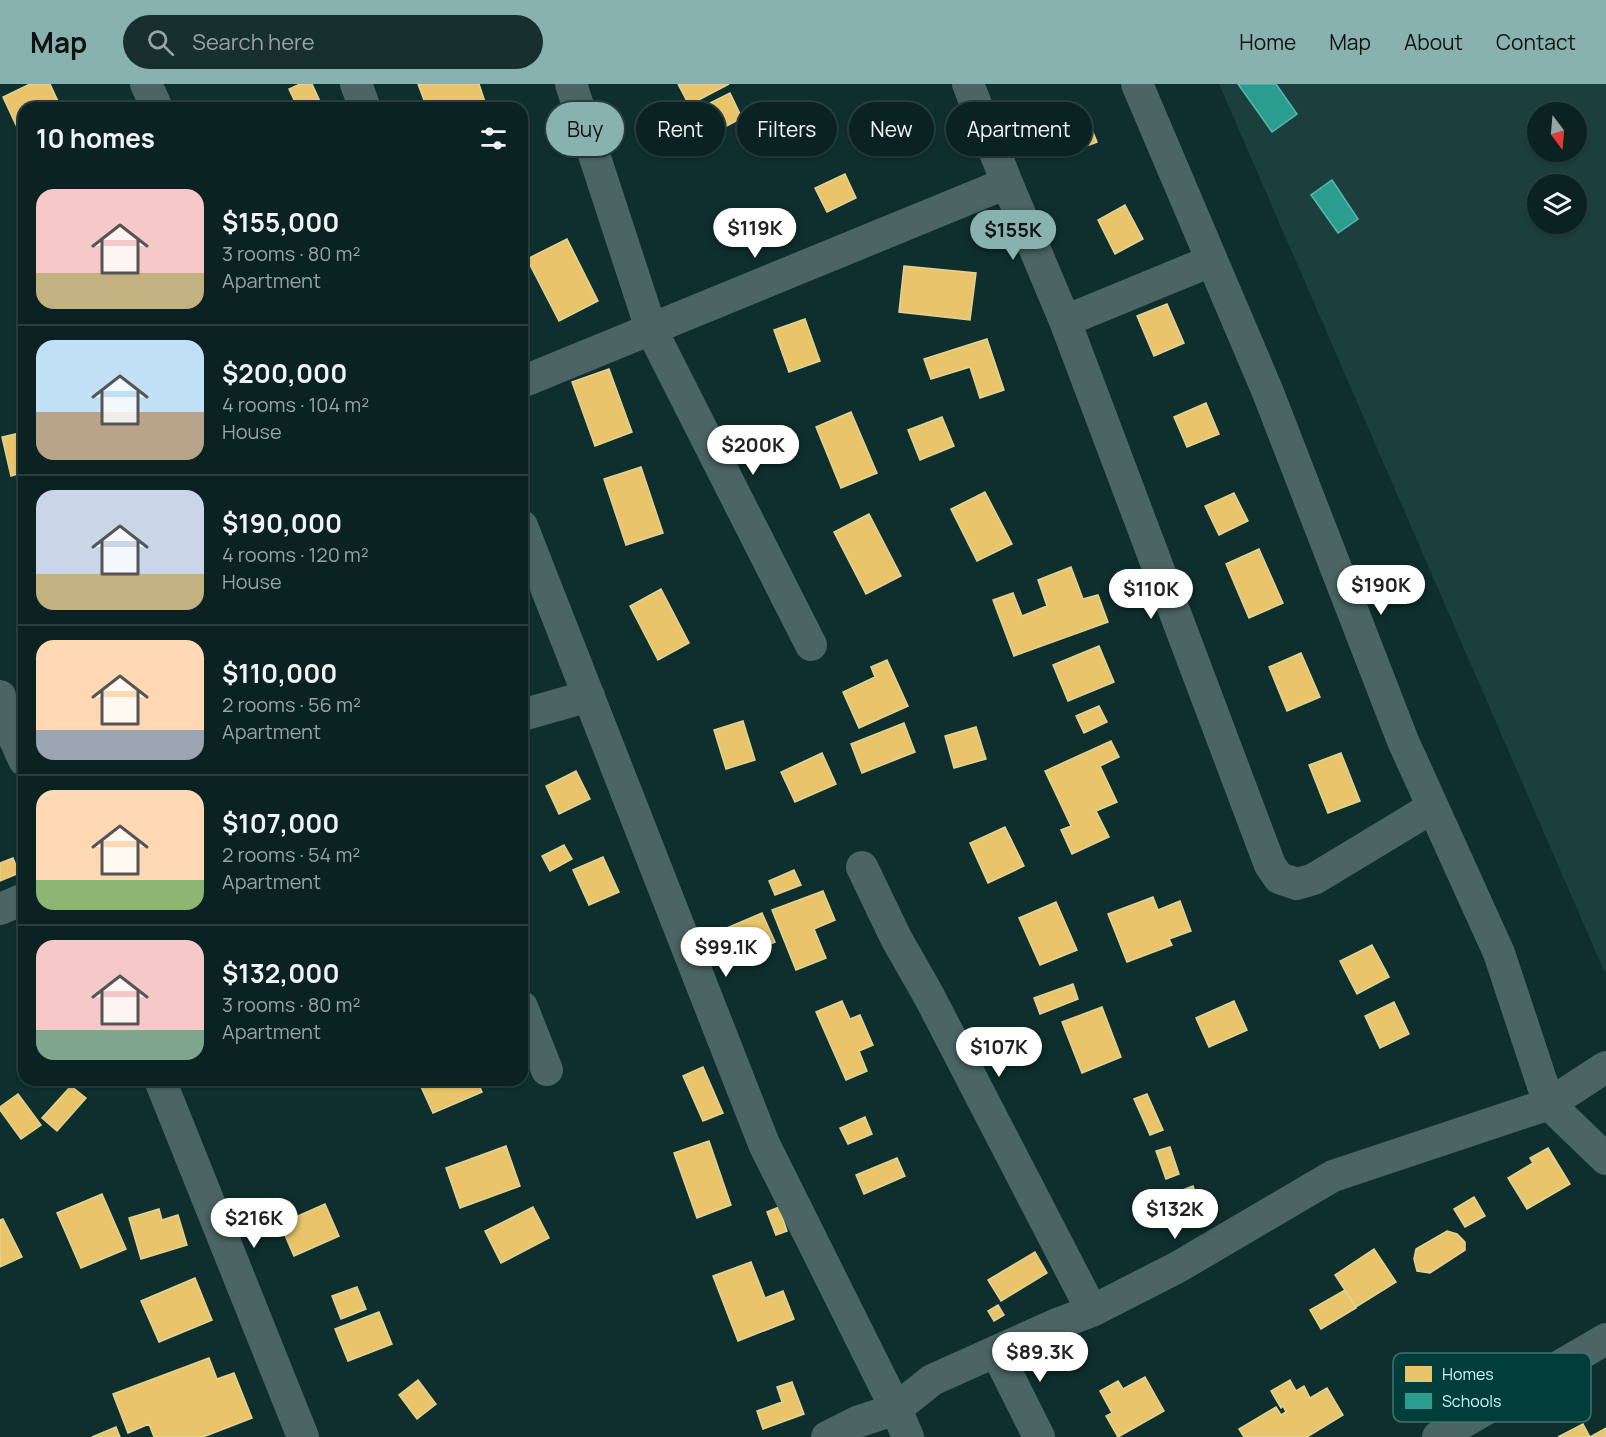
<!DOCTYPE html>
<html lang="en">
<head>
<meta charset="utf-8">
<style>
	:root { --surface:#0a2322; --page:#182f2f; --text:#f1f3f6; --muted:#99a4a5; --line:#2a4040; --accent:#88b2af }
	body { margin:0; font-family:Manrope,sans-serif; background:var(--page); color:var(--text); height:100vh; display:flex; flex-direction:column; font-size:22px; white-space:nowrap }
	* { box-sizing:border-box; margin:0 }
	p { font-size:20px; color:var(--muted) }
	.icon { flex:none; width:33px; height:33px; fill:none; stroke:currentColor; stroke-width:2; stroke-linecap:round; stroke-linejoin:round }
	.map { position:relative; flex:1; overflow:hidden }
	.details { position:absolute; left:18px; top:18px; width:510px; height:984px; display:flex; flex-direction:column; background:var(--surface); border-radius:18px; box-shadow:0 2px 4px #0004,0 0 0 2px var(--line) }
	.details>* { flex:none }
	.top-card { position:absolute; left:546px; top:18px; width:570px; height:54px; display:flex; gap:12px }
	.needle { width:39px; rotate:164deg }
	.controls { position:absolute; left:1527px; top:18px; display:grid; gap:12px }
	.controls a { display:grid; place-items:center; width:60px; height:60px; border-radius:50%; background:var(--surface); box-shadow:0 2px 4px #0004,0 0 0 2px var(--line); font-size:30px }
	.price { position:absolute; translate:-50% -51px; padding:0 14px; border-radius:21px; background:#fff; color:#222; font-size:20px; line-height:39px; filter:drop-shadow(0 2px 3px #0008) }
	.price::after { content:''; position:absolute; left:50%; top:36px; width:18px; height:14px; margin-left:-9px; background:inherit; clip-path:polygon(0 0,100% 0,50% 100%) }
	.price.selected { background:var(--accent); color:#111 }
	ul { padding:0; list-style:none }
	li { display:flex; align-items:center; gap:18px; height:150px; padding:0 18px }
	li+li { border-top:2px solid var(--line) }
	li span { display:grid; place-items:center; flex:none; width:168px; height:120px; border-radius:18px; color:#555 }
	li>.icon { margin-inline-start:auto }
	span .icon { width:72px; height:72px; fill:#fffc; stroke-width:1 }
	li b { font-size:26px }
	h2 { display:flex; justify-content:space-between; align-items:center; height:72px; padding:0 18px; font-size:26px }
	.chip { padding:0 21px; border-radius:27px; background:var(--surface); box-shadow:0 2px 4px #0004,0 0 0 2px var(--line); font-size:21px; line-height:54px }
	.chip.selected { background:var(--accent); color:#111 }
	header { display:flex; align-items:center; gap:36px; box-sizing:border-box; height:84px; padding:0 30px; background:var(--accent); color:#111 }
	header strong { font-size:28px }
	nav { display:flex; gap:33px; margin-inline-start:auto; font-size:21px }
	.search { width:420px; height:54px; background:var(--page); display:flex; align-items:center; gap:15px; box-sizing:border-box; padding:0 21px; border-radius:33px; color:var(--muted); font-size:22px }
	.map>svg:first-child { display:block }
	.built { fill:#1b3f3d; fill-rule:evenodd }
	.homes { fill:#e9c46a; stroke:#e0d494; stroke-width:1.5 }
	.schools { fill:#2a9d8f; stroke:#5ab8ae; stroke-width:1.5 }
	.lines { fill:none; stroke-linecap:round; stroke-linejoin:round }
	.minor { stroke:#4a6564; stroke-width:32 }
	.key { fill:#003d3b; stroke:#3d7573; stroke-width:1.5 }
	.key-label { font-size:16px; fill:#caf8f5 }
</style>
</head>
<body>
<header>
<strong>Map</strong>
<div class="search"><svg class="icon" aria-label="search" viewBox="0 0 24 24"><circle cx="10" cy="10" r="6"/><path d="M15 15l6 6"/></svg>Search here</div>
<nav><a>Home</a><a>Map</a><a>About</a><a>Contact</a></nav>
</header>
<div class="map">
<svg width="1606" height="1353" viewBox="0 0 1606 1353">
	<rect width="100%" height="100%" fill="#0e2f2e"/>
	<path class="built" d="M1219,0H1606V885L1604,887ZM1538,28H1576V68H1538ZM1538,100H1576V140H1538Z"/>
	<path class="homes" d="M30,0H50L61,24H24V58L3,13Z
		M300,0H312L323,24H298L289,5Z
		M418,0H479L485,18L469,24H427Z
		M678,0H729L689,21Z
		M730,9L742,34L713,49L700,24Z
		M1086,31L1097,58L1071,68L1060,42Z
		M845,90L856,114L827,128L815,104Z
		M1125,121L1143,155L1115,170L1098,136Z
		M567,155L598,217L559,237L527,175Z
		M904,182L976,189L970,236L899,228Z
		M1167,220L1184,259L1154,272L1137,232Z
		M805,235L820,277L789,288L774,246Z
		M987,255L1004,306L980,314L970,283L931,295L924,275Z
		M609,285L632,348L595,362L572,298Z
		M1206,319L1219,350L1187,363L1174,333Z
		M851,328L877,389L841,404L816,343Z
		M942,333L954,362L920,376L908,346Z
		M24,348V388L11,392L2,353Z
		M641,383L663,449L626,461L604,395Z
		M985,408L1012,460L977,477L951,425Z
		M1234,409L1248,437L1219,451L1205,422Z
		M869,430L901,492L866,510L834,448Z
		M1259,465L1283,519L1249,534L1226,480Z
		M1071,483L1083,515L1098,511L1108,538L1014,572L993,516L1013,509L1022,532L1047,522L1038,496Z
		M661,505L689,559L658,576L630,522Z
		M1099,562L1114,598L1068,617L1053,581Z
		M1301,569L1320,613L1287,627L1269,583Z
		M887,576L908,622L859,644L843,608L875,593L871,583Z
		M1099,622L1107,638L1084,649L1076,632Z
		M743,637L755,676L726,685L714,646Z
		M904,639L915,668L862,689L851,660Z
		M976,643L986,675L954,684L945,652Z
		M1111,657L1119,673L1100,682L1117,718L1096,727L1109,753L1072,770L1061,746L1071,742L1045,687Z
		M822,669L836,700L795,718L781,688Z
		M1341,669L1360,717L1328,729L1309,681Z
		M576,687L590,715L559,730L546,702Z
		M1005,743L1024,782L988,799L970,759Z
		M564,761L572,775L550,787L542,772Z
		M603,773L619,808L589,821L573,786Z
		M13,774L19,789L0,797V779Z
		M794,786L801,801L775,811L769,797Z
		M823,807L835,836L814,845L826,874L796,886L772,826Z
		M1153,813L1158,826L1180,817L1191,847L1169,855L1172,861L1127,878L1108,830Z
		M1056,818L1077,866L1040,881L1019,834Z
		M762,829L775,858L740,873L727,844Z
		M1372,861L1389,893L1357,910L1340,877Z
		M1073,900L1078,915L1040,930L1034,914Z
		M842,917L850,935L860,931L873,961L859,967L867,987L846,996L816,928Z
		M1234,917L1247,946L1209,963L1196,934Z
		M1394,918L1409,950L1380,964L1365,932Z
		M1102,923L1121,973L1082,989L1062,938Z
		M703,983L723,1029L703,1037L683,992Z
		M418,996H477L482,1008L433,1029Z
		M71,1002L86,1014L57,1047L42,1034Z
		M18,1010L41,1041L21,1055L0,1026V1023Z
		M1147,1010L1163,1046L1150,1051L1134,1015Z
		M865,1033L872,1050L848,1060L840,1044Z
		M709,1057L731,1121L697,1134L674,1069Z
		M506,1062L520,1102L460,1124L446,1084Z
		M1170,1063L1179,1090L1166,1095L1156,1067Z
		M1548,1064L1570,1100L1527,1125L1508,1094L1533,1079L1530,1074Z
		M897,1074L905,1092L864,1110L856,1091Z
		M1193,1102L1198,1117L1181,1124L1175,1109Z
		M102,1110L126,1165L81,1184L57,1129Z
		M1474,1113L1485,1132L1465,1143L1454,1125Z
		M325,1120L339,1152L294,1172L280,1140Z
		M533,1123L549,1154L501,1179L485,1147Z
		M779,1123L787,1147L776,1151L767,1128Z
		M159,1125L162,1136L178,1131L187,1161L141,1175L129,1134Z
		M3,1135L22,1173L0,1183V1136Z
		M1447,1147L1457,1150L1465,1158V1166L1430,1189L1417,1187L1414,1175L1416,1165Z
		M1374,1165L1396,1198L1356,1223L1335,1191Z
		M1035,1168L1047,1189L1001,1217L988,1196Z
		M751,1178L765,1214L783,1207L794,1235L738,1257L713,1192Z
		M195,1194L212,1236L159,1258L141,1217Z
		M357,1203L366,1225L341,1235L332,1212Z
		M1345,1206L1356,1224L1321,1245L1310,1226Z
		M998,1221L1004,1231L994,1237L988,1227Z
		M379,1228L392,1260L348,1277L335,1245Z
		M209,1274L217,1295L234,1289L252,1334L203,1353H154L149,1340L128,1349L113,1310Z
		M1145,1293L1164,1327L1118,1353L1106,1332L1112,1329L1100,1307L1118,1297L1123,1305Z
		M418,1296L436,1320L417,1335L399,1311Z
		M1290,1296L1296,1307L1304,1302L1310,1314L1327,1304L1343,1331L1307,1353H1244L1239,1345L1276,1323L1281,1331L1286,1328L1283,1322L1281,1324L1271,1307Z
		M792,1298L804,1330L763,1345L757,1327L782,1318L777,1303Z
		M1583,1340L1590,1353L1606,1344V1353H1558Z
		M116,1343L120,1353H92Z"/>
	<path class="schools" d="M1238,0H1276L1297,30L1272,48Z
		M1332,96L1358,135L1338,149L1311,111Z"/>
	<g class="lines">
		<path class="minor" d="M146,0L157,24
			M356,0L365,24
			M571,0L651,245L811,561
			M968,0L1007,99L1065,237
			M1137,0L1267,306L1403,657L1499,869L1549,1020L1606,1075
			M1211,177L1065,237L1270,781L1279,794L1297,800L1314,795L1433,723
			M522,298L1007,99
			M522,442L764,1060L896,1325L908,1353
			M0,612L4,631L24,676
			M522,631L589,612
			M862,783L896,854L929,912L1092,1227
			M0,825L24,815
			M522,923L547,986
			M160,996L303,1353
			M996,1267L1039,1353
			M827,1353L857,1338L896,1325L932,1296L1057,1240L1092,1227L1178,1183L1333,1092L1549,1020L1606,983
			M1438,1353L1606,1255"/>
	</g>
	<rect x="1393" y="1269" width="198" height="69" rx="9" class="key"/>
	<rect x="1405" y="1282" width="27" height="16" fill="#e9c46a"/>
	<rect x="1405" y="1309" width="27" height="16" fill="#2a9d8f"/>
	<g class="key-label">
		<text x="1442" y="1296">Homes</text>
		<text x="1442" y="1323">Schools</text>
	</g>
</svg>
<div class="controls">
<a><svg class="needle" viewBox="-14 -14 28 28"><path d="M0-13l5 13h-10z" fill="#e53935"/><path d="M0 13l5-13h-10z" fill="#99a4a5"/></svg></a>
<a><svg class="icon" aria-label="layers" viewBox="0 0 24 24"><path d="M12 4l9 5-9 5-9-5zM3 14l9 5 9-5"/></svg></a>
</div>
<b class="price" style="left:755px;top:175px">$119K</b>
<b class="price selected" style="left:1013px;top:177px">$155K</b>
<b class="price" style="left:753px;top:392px">$200K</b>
<b class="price" style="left:1381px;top:532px">$190K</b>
<b class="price" style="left:1151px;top:536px">$110K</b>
<b class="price" style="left:726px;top:894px">$99.1K</b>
<b class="price" style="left:999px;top:994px">$107K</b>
<b class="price" style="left:1175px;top:1156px">$132K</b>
<b class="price" style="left:254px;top:1165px">$216K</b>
<b class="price" style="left:1040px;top:1299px">$89.3K</b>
<div class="top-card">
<a class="chip selected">Buy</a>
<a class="chip">Rent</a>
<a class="chip">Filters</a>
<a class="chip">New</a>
<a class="chip">Apartment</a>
</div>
<section class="details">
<h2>10 homes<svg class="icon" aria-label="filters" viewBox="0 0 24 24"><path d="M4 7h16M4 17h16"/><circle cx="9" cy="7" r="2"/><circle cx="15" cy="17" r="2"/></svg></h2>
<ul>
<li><span style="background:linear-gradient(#f6c9c9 70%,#c2b280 0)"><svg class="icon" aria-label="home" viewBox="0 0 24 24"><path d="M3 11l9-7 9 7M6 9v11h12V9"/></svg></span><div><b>$155,000</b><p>3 rooms · 80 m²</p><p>Apartment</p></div></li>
<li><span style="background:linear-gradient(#bfe0f5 60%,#b9a48a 0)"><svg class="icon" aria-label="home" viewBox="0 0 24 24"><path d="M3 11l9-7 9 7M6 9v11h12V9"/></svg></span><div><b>$200,000</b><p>4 rooms · 104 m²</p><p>House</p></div></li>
<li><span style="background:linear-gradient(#c9d6e8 70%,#c2b280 0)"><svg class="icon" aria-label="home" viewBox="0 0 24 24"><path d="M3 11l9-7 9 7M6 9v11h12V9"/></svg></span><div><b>$190,000</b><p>4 rooms · 120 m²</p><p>House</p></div></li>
<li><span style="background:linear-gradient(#ffd9b3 75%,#9aa5b1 0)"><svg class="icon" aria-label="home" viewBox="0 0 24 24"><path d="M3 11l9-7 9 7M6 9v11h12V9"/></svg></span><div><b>$110,000</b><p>2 rooms · 56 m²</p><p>Apartment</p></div></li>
<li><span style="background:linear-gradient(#ffd9b3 75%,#8fb573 0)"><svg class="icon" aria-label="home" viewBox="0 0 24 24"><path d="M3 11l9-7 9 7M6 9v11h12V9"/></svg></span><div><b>$107,000</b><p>2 rooms · 54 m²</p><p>Apartment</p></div></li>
<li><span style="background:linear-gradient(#f6c9c9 75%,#7fa58c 0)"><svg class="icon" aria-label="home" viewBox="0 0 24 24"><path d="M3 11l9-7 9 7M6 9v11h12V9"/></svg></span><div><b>$132,000</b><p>3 rooms · 80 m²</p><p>Apartment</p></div></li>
</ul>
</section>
</div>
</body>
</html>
